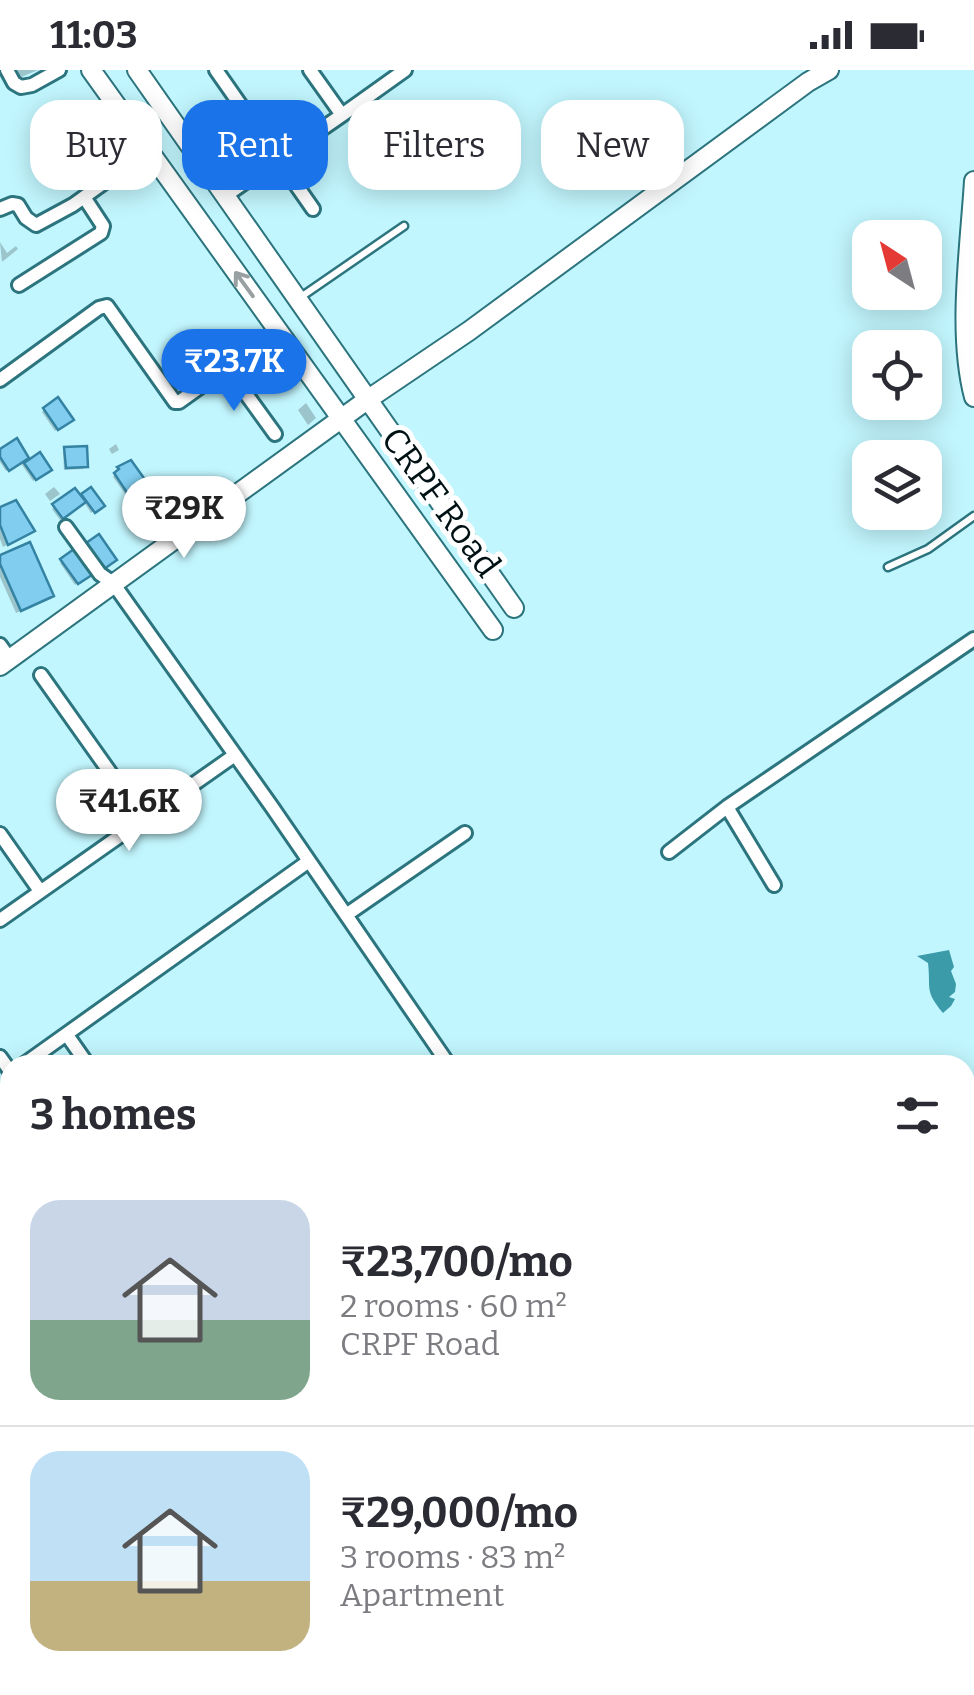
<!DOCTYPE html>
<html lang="en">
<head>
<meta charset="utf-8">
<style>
	:root { --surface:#fff; --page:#f2f2f3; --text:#2b2b33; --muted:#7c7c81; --line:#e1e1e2; --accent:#1a73e8 }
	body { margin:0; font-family:Bitter,serif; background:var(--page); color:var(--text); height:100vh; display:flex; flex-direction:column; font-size:38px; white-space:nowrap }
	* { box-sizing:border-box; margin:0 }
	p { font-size:32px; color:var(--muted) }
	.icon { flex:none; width:55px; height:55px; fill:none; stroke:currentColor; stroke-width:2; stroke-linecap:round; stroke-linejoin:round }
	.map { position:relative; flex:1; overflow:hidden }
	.sheet { position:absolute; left:0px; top:985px; width:975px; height:640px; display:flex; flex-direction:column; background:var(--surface); border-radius:30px 30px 0 0; box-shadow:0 5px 25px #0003 }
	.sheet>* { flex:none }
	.banner { position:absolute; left:30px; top:30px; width:915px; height:90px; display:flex; gap:20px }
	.needle { width:65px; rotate:324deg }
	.buttons { position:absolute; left:852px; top:150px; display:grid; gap:20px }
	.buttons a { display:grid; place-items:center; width:90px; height:90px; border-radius:20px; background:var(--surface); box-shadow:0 5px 25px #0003; font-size:50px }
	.price { position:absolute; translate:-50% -85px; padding:0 22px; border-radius:35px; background:#fff; color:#222; font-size:32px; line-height:65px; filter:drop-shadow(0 2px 5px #0008) }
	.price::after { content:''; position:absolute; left:50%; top:60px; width:30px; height:22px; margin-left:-15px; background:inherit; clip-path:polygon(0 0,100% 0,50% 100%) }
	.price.on { background:var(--accent); color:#fff }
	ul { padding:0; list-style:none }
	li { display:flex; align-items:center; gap:30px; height:250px; padding:0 30px }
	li+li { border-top:2px solid var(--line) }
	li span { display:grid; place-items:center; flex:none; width:280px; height:200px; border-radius:30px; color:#555 }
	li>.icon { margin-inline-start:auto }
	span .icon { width:120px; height:120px; fill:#fffc; stroke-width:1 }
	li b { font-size:42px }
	h2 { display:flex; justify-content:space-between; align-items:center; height:120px; padding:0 30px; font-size:42px }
	.pill { padding:0 35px; border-radius:30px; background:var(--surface); box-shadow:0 5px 25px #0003; font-size:35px; line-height:90px }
	.pill.on { background:var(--accent); color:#fff }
	.status { display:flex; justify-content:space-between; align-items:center; height:70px; padding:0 50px; background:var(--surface); direction:ltr }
	.status svg { height:28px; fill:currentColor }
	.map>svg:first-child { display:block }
	.water { fill:#3c9ba9 }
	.shadow { fill:#0003 }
	.building { fill:#80cdef; stroke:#3483a3; stroke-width:2.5 }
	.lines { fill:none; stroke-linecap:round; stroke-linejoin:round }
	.lane-casing { stroke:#2c747e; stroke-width:11 }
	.street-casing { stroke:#2c747e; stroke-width:18 }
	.secondary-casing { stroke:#2c747e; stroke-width:22 }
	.lane { stroke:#fff; stroke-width:6 }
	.street { stroke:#fff; stroke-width:12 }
	.secondary { stroke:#fff; stroke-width:18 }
	.oneway { stroke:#99a0a1 }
	.labels { text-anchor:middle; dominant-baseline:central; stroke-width:10; stroke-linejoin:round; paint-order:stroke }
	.street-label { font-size:35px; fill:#001114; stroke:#fff }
</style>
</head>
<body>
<div class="status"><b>11:03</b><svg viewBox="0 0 49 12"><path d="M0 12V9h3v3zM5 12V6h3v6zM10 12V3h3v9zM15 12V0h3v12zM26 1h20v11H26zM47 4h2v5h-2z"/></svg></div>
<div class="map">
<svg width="974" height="1625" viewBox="0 0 974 1625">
	<rect width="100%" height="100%" fill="#c2f6fe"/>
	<path class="water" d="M949,880L954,897L951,901L956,914L955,922L949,927L955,929L951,936L943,943C924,920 931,919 928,893L917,886Z"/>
	<path class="shadow" d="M18,0H38L19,8Z
		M0,172L7,183L16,176L18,179L2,192Z
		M306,333L316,348L308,355L298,340Z
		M44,340L70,350L55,361L42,342Z
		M16,371L29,392L46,402L33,411L20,392L6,401L0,392V382Z
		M116,374L119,380L112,384L109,379Z
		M65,380L85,396L83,399L64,400L63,382Z
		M130,393L143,411L125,424L113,407L118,399Z
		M54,417L60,424L50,431L45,424Z
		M91,420L101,435L91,443L84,432L60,450L52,439L75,421L80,428Z
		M0,440L28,464L3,477L0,469Z
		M74,482L89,504L75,515L60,493Z
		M0,488L51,525L47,530L16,543L0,507Z"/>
	<path class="building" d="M58,327L74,350L58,360L43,338Z
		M17,368L29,388L9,401L0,387V379Z
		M87,376L88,397L66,398L64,377Z
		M40,382L52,400L36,410L24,393Z
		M131,390L146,411L128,424L114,403L119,399L117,397Z
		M91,417L105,436L95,443L81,424Z
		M75,418L86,432L63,449L52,434Z
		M16,430L35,461L8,475L0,455V437Z
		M99,464L117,490L104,499L86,473Z
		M30,472L54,526L21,541L0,494V485Z
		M74,479L92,505L78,514L60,489Z"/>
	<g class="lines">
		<g class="lane-casing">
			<path id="lane" d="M298,229L404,156
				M888,497L928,479L974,446
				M585,1625L599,1615"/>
		</g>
		<g class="street-casing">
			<path id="street" d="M7,0L14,13L21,17L32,15L59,0
				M216,0L313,139
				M342,45L405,0
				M225,126L342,45L310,0
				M0,139L12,134L18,135L26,148L36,155L73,135L148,81
				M19,215L101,163L103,156L84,127
				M228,299L275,364
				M0,310L99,238L107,236L175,332H179L278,261
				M66,457L100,504L113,513L272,737L449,995
				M0,575L10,589
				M41,605L143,749
				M727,737L774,815
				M0,764L40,821
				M669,782L727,737L974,569
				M346,845L465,763
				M0,850L235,685
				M67,965L88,995
				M0,987L10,1001
				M23,995L309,791
				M0,1123L10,1137
				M0,1403L10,1396
				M881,1615L887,1625"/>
		</g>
		<g class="secondary-casing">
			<path id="secondary" d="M91,0L493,560
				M137,0L514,538
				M974,111C970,177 957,263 974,327
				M0,596L367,330L469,261L808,12L829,0"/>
		</g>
		<use href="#lane" class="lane"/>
		<use href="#street" class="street"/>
		<use href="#secondary" class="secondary"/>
	</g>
	<defs><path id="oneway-shaft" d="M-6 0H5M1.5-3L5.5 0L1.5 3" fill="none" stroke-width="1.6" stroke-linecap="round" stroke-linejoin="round" transform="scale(2.5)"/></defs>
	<use class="oneway" href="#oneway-shaft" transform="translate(244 214) rotate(-126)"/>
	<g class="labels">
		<g class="street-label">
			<text transform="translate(441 432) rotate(54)">CRPF Road</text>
		</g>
	</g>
</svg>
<div class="buttons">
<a><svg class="needle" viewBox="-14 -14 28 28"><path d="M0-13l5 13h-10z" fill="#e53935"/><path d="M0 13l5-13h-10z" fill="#7c7c81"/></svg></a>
<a><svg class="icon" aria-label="locate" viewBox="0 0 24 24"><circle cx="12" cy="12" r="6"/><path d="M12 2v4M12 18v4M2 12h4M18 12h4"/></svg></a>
<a><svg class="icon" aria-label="layers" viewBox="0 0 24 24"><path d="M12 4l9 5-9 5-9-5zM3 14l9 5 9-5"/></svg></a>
</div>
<b class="price on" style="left:234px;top:344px">₹23.7K</b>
<b class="price" style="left:184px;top:491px">₹29K</b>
<b class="price" style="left:129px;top:784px">₹41.6K</b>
<div class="banner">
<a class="pill">Buy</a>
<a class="pill on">Rent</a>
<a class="pill">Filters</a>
<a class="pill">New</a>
</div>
<section class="sheet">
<h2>3 homes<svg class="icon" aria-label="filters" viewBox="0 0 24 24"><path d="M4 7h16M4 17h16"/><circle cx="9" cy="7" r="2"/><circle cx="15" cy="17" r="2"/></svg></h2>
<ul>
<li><span style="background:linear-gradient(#c9d6e8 60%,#7fa58c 0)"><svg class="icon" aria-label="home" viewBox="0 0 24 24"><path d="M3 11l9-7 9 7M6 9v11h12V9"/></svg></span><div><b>₹23,700/mo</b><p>2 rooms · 60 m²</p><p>CRPF Road</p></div></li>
<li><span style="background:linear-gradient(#bfe0f5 65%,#c2b280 0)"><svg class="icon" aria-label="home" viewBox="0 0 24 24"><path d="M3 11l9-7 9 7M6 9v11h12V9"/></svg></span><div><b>₹29,000/mo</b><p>3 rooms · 83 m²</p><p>Apartment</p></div></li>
</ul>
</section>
</div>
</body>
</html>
